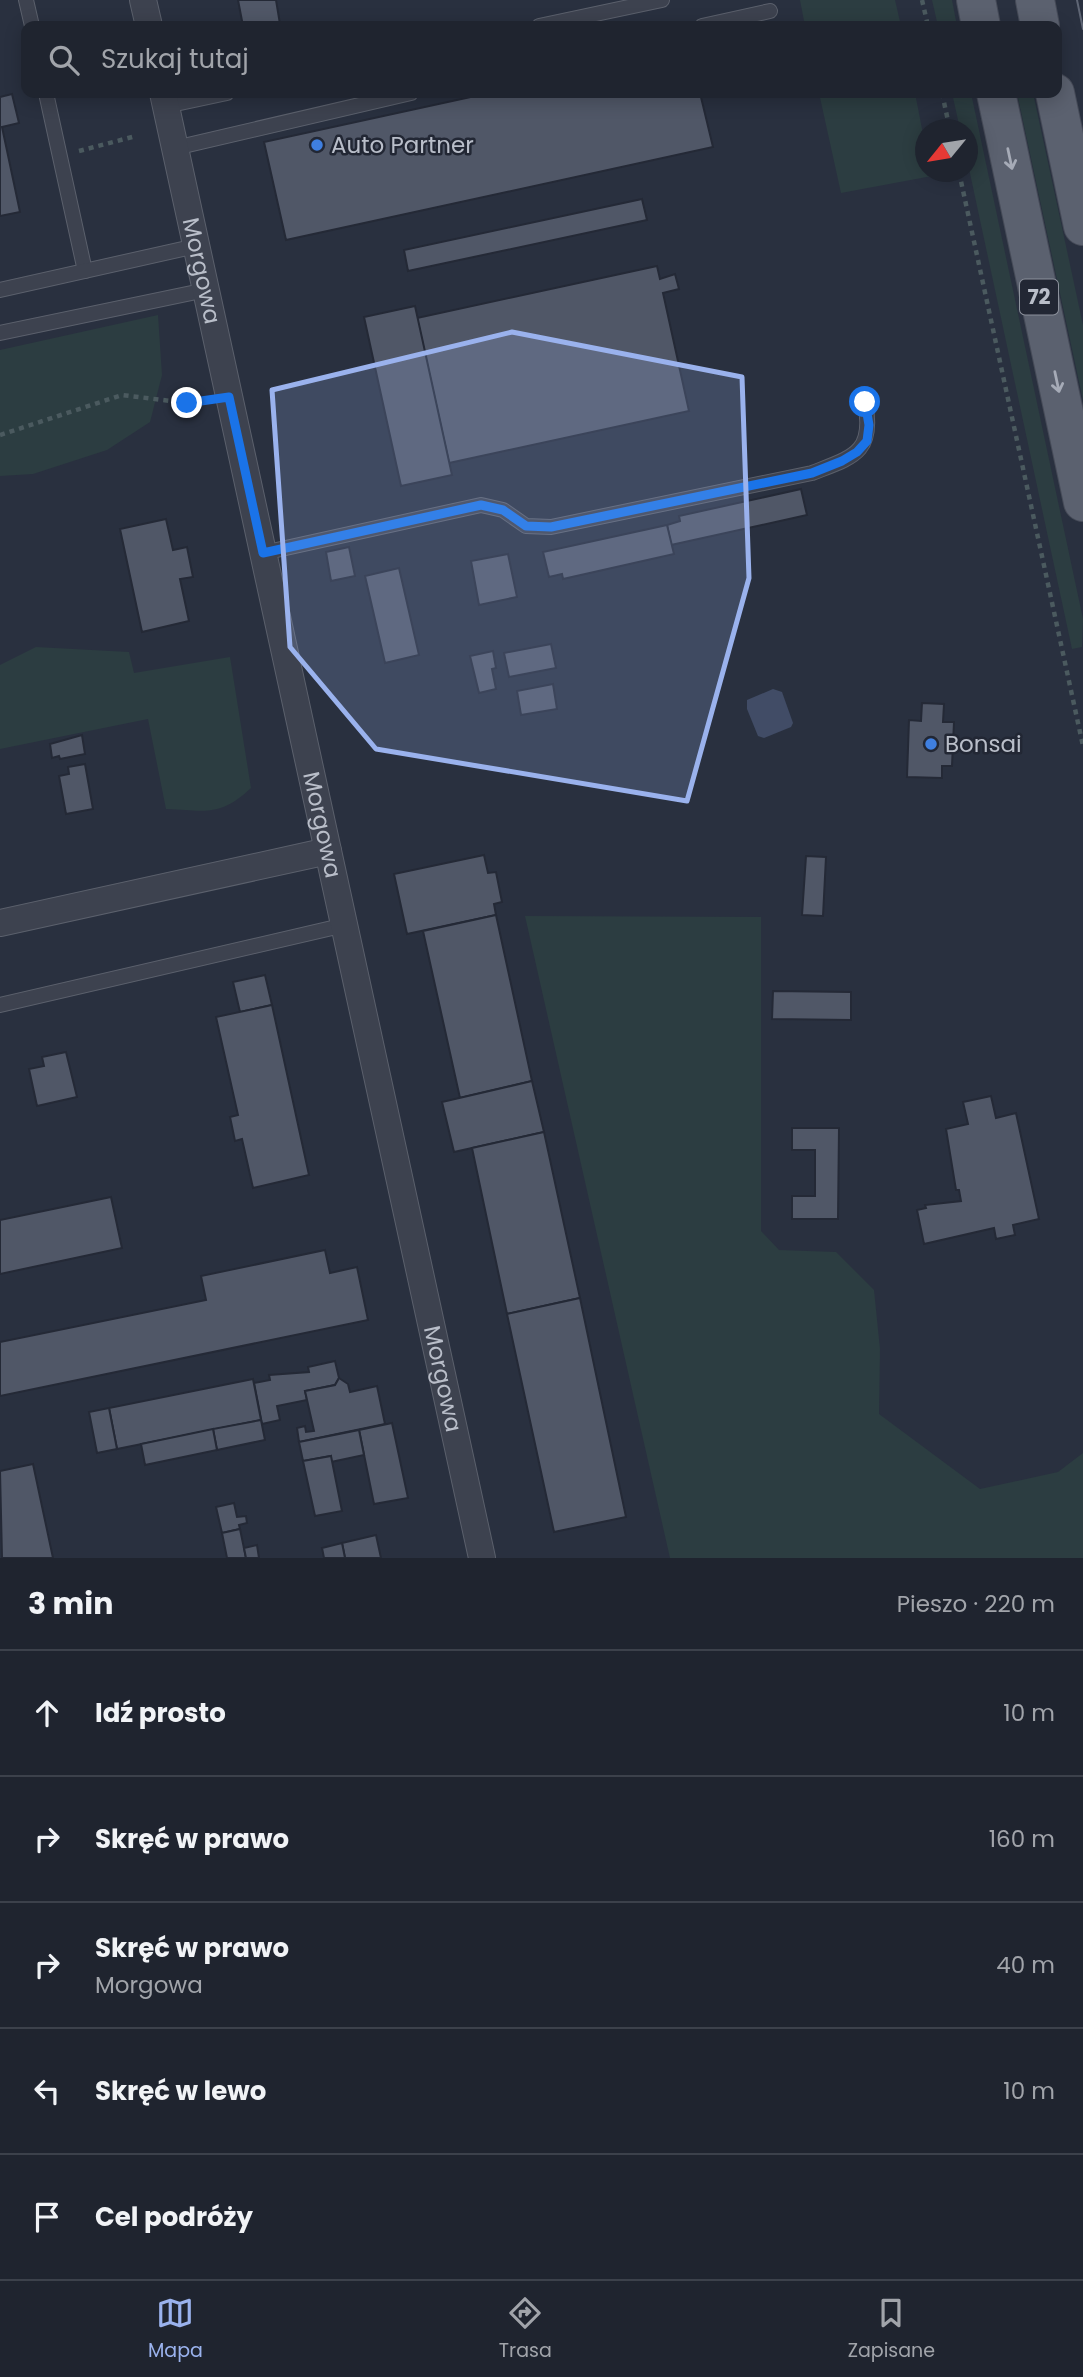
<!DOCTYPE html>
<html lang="pl">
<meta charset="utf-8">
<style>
:root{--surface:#1f242f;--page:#2c303b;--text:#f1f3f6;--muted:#a1a4aa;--line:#3c414b;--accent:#9ab2ed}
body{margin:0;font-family:Poppins,sans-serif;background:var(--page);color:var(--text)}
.compass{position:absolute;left:915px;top:119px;width:63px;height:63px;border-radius:50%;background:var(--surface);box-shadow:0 4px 18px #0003;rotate:240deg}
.stop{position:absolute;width:21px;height:21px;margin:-16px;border:5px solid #1a73e8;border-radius:50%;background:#fff}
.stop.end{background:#1a73e8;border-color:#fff;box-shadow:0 2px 7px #0008}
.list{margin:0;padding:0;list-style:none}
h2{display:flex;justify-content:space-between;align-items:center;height:91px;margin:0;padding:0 28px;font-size:30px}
h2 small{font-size:23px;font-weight:400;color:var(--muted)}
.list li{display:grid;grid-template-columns:46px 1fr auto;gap:21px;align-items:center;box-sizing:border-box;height:126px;padding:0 28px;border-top:2px solid var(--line)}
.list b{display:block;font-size:26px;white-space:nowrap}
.list p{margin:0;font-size:23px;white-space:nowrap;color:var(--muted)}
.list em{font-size:23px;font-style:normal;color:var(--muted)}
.icon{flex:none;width:38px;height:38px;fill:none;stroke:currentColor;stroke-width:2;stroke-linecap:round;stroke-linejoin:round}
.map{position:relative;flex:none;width:1083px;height:1558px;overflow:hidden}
.search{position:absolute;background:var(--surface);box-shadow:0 4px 18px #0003;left:21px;right:21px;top:21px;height:77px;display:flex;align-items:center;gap:18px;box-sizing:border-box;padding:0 24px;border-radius:14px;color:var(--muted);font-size:26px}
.sheet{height:721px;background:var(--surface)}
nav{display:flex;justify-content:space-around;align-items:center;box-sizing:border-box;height:98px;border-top:2px solid var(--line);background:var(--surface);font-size:19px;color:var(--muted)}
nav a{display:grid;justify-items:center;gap:4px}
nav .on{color:var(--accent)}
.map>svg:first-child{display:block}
.green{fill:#2c3d41}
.water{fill:#414c66}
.building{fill:#505767;stroke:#242936;stroke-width:2}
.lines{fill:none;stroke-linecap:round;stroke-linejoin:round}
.service-casing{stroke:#5b606c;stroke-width:16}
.minor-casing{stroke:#5b606c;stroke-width:28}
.primary-casing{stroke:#464b58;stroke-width:40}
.path{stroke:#4b5a5f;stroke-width:4.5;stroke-dasharray:5 5;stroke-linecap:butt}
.service{stroke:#3d424f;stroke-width:14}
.minor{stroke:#3d424f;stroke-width:26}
.primary{stroke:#5b616f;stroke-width:38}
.tram{stroke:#5f6675;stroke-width:2}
.oneway{stroke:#a6abb7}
.route{stroke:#1a73e8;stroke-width:9}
.marked{fill:#9ab2ed;fill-opacity:0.2;stroke:#9ab2ed;stroke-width:5;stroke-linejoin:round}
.shop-dot{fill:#3f7fe0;stroke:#222734;stroke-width:2.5}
.labels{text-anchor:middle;stroke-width:5;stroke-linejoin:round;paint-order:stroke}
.shield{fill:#222734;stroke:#8c919c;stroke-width:2}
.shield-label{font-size:21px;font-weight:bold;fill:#b9bec9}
.poi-label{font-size:23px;fill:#b9bec9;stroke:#222734;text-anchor:start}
.street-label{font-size:23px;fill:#b9bec9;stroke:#222734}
</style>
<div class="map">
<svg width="1083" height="1558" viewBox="0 0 1083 1558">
<rect width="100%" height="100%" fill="#29303f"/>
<g class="green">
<path d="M800,0h95l6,26h-96z"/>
<path d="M932,0h20l5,26h-19z"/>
<path d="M819,93h96l10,51 1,28h5l1,4 -91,17z"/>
<path d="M952,93h19l112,526 -1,28 -10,2 -104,-485v-34l-8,-1z"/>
<path d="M1017,93h16l50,232v75z"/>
<path d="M158,315l4,60 -12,47 -43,28 -74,24 -33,2v-126z"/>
<path d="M36,647l93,5 5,21 96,-16 21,131c-32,30 -46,22 -85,21l-18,-90 -148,30v-84z"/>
<path d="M525,916l236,1v314l18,19 57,2 38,38 6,59 -1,65 101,75 78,-17 25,-19v105h-413z"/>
</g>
<path class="water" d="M773,689l9,3 11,31 -2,4 -27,11 -6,-2 -11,-27v-9z"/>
<g class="building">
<path d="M238,0h38l4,24 -37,2z"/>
<path d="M489,93h211l13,54 -427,93 -22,-98z"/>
<path d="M12,94l7,29 -17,4 18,85 -20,4v-119z"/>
<path d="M642,199l5,21 -239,51 -4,-21z"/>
<path d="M657,266l3,13 15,-5 4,15 -16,4 26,118 -240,52 -32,-145z"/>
<path d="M415,306l37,169 -51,11 -37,-169z"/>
<path d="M801,489l6,26 -136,30 -4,-20 13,-4 -1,-5z"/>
<path d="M166,519l7,31 14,-3 6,30 -13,2 9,42 -47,11 -22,-103z"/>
<path d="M667,525l7,29 -111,25 -1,-5 -13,3 -6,-25z"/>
<path d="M349,547l6,29 -24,5 -5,-29z"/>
<path d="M508,554l9,43 -38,8 -8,-44z"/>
<path d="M399,568l20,87 -34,8 -20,-87z"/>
<path d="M551,644l5,24 -47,9 -5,-24z"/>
<path d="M493,651l3,17 -4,1 4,20 -17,4 -9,-37z"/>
<path d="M553,684l4,25 -36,6 -4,-24z"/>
<path d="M922,703l22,1 -1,18h11l-2,44h-10v12l-35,-1 2,-57 12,1z"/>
<path d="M82,735l3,19 -25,5 -1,-3 -7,2 -2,-14z"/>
<path d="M85,764l8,45 -27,5 -7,-38 10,-2 -1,-7z"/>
<path d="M484,855l4,18 8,-1 6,30 -8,2 2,11 -89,19 -13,-60z"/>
<path d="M806,856l20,1 -3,59 -21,-1z"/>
<path d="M496,915l36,166 -72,17 -37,-167z"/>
<path d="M265,975l7,30 -32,7 -7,-30z"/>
<path d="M773,991l78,1v28l-79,-1z"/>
<path d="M272,1005l37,170 -56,13 -11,-49 -7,2 -5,-24 8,-2 -22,-98z"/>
<path d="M66,1052l11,45 -40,9 -8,-37 15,-3 -2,-9z"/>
<path d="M532,1081l12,51 -90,20 -12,-50z"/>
<path d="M991,1096l5,22 20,-5 23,106 -26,6 2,10 -19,4 -2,-11 -70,16 -7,-34 9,-2 -1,-3 36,-4 -2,-11h-3l-10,-61 22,-5 -5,-22z"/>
<path d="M792,1128h47l-1,91h-46v-23h23v-46h-23z"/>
<path d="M544,1132l36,166 -73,16 -35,-166z"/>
<path d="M111,1197l11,51 -122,26v-54z"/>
<path d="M325,1250l5,23 27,-6 11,53 -368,76v-54l206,-42 -5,-24z"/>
<path d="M580,1298l46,219 -72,15 -47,-218z"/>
<path d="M335,1361l4,17 -4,7 -30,6 2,9 -30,6 3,14 -18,4 -8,-41 16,-3 -1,-5 40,-3 -1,-5z"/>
<path d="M339,1378l9,6 2,8 27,-6 8,38 -86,18 -2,-14 8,-2 1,6 8,-1 -9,-40 30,-6z"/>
<path d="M253,1379l8,41 -144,29 -8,-41z"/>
<path d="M109,1408l8,41 -20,4 -8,-41z"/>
<path d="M261,1420l4,20 -48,10 -4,-21z"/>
<path d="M392,1423l16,75 -34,6 -15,-74z"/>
<path d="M213,1429l4,21 -72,15 -4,-21z"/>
<path d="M359,1430l5,25 -33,7v-6l-28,5 -4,-19z"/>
<path d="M331,1456l11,55 -27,5 -12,-55z"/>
<path d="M33,1464l20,94h-51l-2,-87z"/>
<path d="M234,1503l3,14 9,-1 1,7 -8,2 1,4 -18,4 -6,-26z"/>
<path d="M240,1529l6,29h-19l-5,-25z"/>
<path d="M376,1535l5,23h-36l-3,-15z"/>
<path d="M342,1543l3,15h-21l-2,-10z"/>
<path d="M257,1545l2,13h-13l-2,-10z"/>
</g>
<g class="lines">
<defs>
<g id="service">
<path d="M26,0l6,26"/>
<path d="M539,26l123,-26"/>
<path d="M702,26l68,-15"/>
<path d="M46,93l39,178"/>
<path d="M166,106l61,-13"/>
<path d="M175,148l236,-55"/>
<path d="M0,290l196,-44"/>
<path d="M0,333l206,-43"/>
<path d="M263,553l218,-48 22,5 23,16 25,1 261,-54c41,-16 63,-20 53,-71"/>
<path d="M0,1005l345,-80"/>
</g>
<g id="minor">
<path d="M143,0l6,26"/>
<path id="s1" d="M163,93l319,1465"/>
<path d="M0,923l328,-72"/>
</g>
<g id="primary">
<path d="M976,0l5,26"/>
<path d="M1035,0l5,26"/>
<path d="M996,93l87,409"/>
<path d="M1055,93l28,133"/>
</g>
</defs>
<use href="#service" class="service-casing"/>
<use href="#minor" class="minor-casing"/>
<use href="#primary" class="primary-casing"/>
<g class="path">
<path d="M922,0l6,26"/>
<path d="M942,93l8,37"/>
<path d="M79,151l57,-15"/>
<path d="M959,172l124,574"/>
<path d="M0,435l122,-40 65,8 17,-2"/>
</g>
<use href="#service" class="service"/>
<use href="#minor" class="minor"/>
<use href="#primary" class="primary"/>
<path class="tram" d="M1077,0l6,29"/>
</g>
<defs><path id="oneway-shaft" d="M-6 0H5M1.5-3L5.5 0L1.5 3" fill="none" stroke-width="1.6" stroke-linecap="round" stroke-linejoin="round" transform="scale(1.75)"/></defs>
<g class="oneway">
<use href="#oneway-shaft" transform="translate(1010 159) rotate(78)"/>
<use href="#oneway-shaft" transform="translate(1057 382) rotate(78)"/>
</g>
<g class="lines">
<path class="route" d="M187,403l42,-6 34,156 218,-48 22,5 23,16 25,1 261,-54 30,-12 15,-9 10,-11 2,-16 -4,-23"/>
</g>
<path class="marked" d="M512,332l230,45 7,201 -62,223 -311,-52 -86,-102 -18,-257z"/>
<g class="shop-dot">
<circle cx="317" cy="145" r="7"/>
<circle cx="931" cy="744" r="7"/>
</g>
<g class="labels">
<rect class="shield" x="1020" y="279.5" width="38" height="35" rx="5"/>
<g class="shield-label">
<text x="1039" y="304">72</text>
</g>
<g class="poi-label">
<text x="331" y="153">Auto Partner</text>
<text x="945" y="752">Bonsai</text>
</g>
<g class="street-label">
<text dy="8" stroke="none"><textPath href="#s1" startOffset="182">Morgowa</textPath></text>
<text dy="8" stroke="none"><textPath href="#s1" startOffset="749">Morgowa</textPath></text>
<text dy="8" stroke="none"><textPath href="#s1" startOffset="1316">Morgowa</textPath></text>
</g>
</g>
</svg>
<svg class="compass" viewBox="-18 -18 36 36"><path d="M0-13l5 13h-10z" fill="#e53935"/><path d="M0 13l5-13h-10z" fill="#a1a4aa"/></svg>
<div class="stop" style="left:865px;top:402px"></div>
<div class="stop end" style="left:187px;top:403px"></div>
<div class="search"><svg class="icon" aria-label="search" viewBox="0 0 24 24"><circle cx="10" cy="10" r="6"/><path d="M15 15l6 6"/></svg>Szukaj tutaj</div>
</div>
<section class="sheet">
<h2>3 min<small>Pieszo · 220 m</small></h2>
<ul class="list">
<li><svg class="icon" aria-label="ahead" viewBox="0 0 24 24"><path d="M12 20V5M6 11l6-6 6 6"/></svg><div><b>Idź prosto</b></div><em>10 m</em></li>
<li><svg class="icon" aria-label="right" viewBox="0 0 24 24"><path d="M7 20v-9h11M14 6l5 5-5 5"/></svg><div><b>Skręć w prawo</b></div><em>160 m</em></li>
<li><svg class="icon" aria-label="right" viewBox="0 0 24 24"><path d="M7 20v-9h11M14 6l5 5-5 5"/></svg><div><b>Skręć w prawo</b><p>Morgowa</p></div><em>40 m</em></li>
<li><svg class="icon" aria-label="left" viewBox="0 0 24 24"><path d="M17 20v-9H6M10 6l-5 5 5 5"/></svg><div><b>Skręć w lewo</b></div><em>10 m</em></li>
<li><svg class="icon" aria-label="arrive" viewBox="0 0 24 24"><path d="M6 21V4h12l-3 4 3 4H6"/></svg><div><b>Cel podróży</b></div></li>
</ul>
</section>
<nav>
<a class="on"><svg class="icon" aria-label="map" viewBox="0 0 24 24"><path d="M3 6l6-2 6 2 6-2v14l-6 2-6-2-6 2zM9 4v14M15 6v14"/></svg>Mapa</a>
<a><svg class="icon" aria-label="directions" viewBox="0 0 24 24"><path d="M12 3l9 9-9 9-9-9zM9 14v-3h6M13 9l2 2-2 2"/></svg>Trasa</a>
<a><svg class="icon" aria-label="saved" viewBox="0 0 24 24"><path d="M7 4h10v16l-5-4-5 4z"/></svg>Zapisane</a>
</nav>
